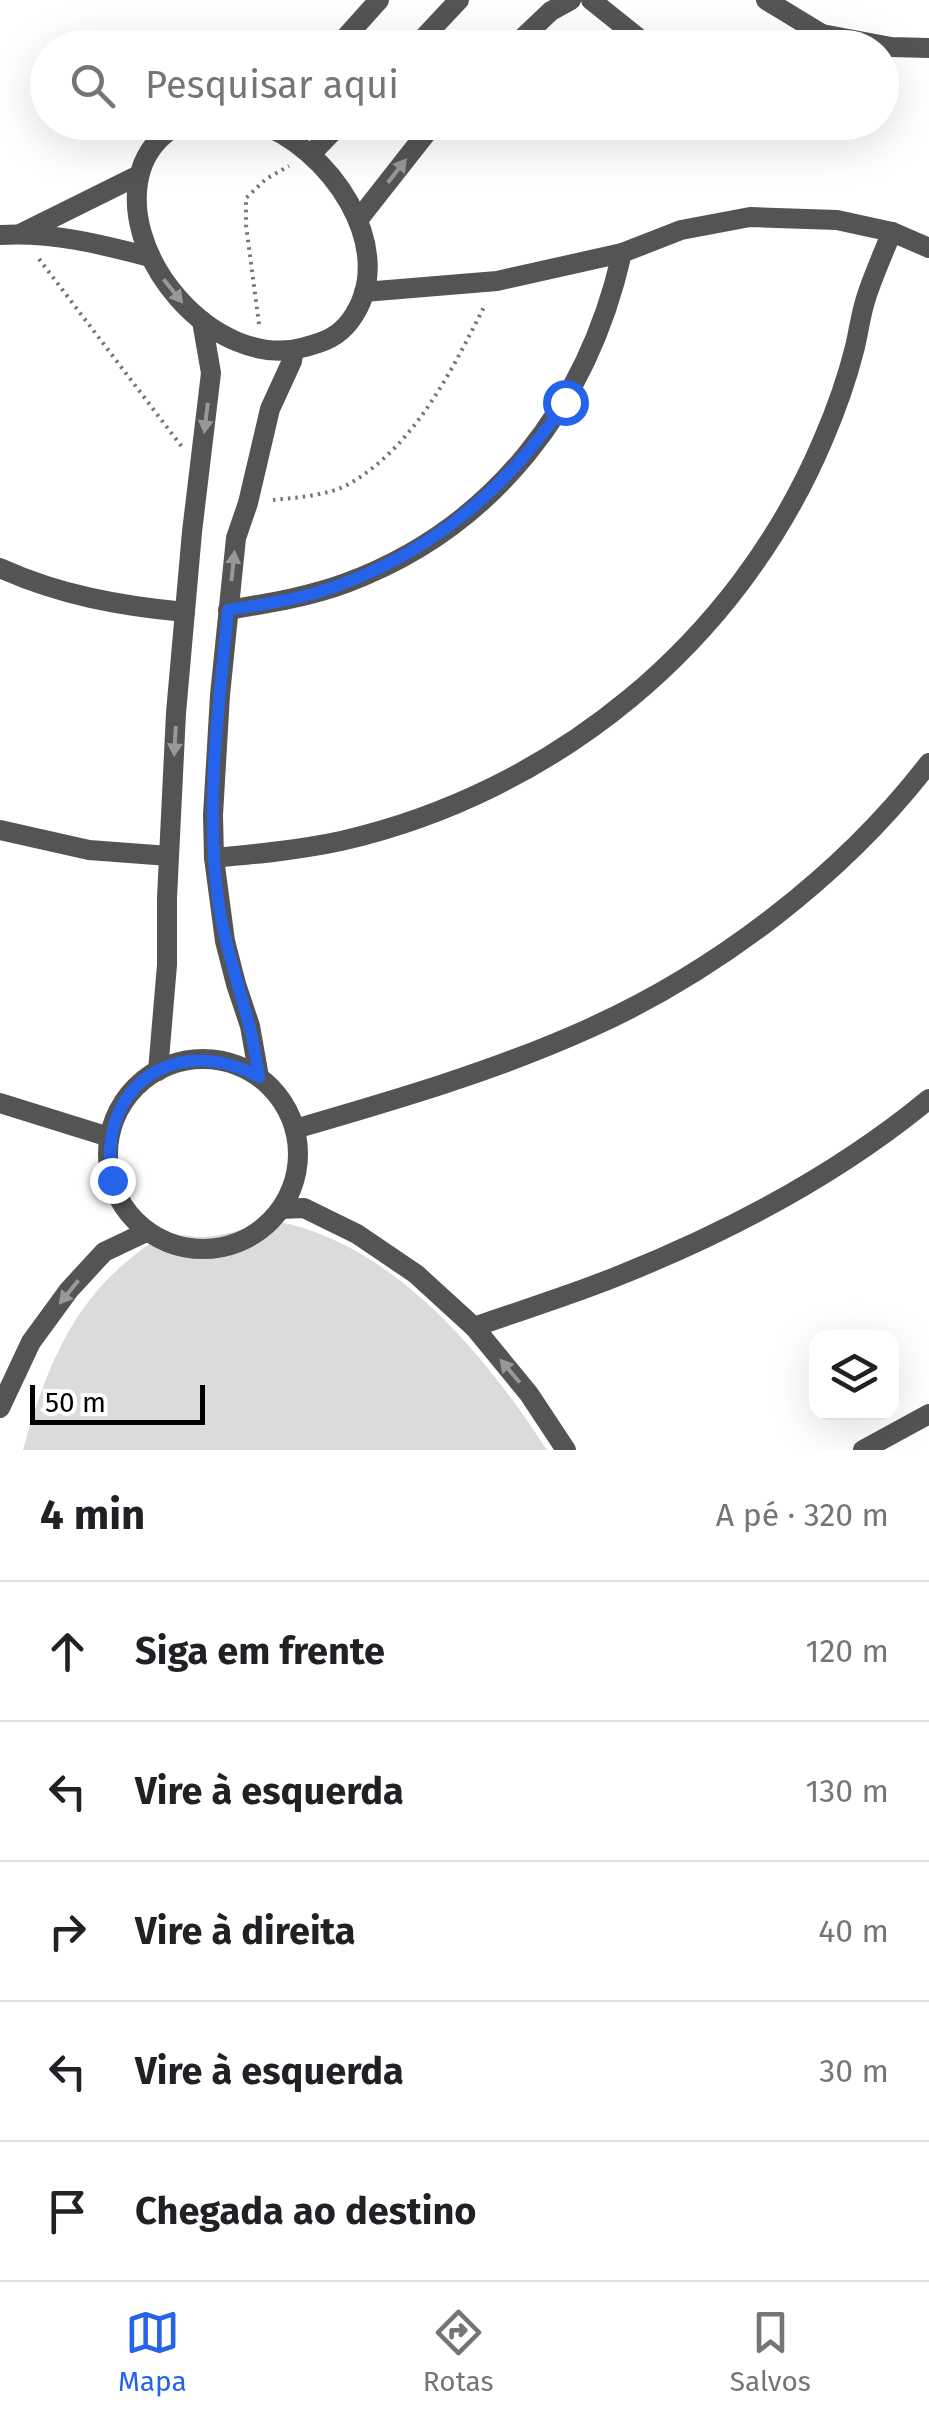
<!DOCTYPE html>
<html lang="pt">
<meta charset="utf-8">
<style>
:root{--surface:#fff;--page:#f2f2f2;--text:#202124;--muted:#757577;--line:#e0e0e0;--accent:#2563eb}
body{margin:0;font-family:"Fira Sans",sans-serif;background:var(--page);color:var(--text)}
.controls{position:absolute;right:30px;bottom:30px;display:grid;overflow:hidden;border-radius:20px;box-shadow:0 10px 40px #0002}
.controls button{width:90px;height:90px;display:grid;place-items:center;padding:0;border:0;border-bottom:2px solid var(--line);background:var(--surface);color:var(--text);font:50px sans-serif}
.scale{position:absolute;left:30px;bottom:25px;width:175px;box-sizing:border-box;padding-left:10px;border:5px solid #000;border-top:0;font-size:28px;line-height:35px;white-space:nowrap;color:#000;-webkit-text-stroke:8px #fff;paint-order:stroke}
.stop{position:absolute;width:30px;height:30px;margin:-22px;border:8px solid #2563eb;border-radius:50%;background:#fff}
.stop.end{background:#2563eb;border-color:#fff;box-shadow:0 2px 10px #0008}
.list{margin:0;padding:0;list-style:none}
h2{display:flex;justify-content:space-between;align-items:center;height:130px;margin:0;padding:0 40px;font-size:42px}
h2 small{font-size:32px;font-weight:400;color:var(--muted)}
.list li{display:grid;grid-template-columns:65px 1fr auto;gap:30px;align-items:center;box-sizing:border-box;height:140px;padding:0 40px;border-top:2px solid var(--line)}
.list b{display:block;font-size:38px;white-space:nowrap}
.list em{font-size:32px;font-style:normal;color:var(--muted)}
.icon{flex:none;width:55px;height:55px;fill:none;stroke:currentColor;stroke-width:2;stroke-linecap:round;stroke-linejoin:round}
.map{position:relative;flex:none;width:929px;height:1450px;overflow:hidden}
.search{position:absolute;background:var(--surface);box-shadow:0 10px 40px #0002;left:30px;right:30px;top:30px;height:110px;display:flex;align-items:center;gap:25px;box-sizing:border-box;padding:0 35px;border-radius:55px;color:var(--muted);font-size:38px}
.sheet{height:830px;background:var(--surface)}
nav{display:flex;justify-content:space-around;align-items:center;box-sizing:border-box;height:140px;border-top:2px solid var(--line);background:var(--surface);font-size:28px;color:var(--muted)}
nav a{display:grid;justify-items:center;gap:5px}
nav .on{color:var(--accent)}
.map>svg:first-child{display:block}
.green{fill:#dbdbdb}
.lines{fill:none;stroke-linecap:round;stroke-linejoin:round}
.path{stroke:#767676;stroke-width:4;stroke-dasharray:2.5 5;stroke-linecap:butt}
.street{stroke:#545454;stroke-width:20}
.oneway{fill:#989898}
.route{stroke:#2563eb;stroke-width:12}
</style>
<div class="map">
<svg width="929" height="1450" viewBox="0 0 929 1450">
<rect width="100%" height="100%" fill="#fff"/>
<path class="green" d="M269,1220c121,19 215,133 278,230h-524c20,-71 44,-138 102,-187 12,-10 24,-20 38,-26 12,-5 26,0 38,0 24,-1 46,-9 68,-17z"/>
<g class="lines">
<g class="path">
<path d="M39,259l143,188"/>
<path d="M259,324l-13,-99v-27l20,-19 23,-13"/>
<path d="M273,500c22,-2 57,-5 76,-16 66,-38 103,-114 136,-179"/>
</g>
<g class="street">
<path d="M591,0l60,48"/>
<path d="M766,0l56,34 69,13 38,1"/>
<path d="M336,48l43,-48"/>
<path d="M414,48l45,-48"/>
<path d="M512,48l39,-37 20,-11"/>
<path d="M794,48l28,-14"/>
<path d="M185,122c-19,8 -34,23 -42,42 -33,87 72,209 162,183 19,-5 33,-10 45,-26 53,-71 -23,-177 -95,-199"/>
<path d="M311,154l31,-32"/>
<path d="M358,220l77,-98"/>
<path d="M22,233l117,-58"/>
<path d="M0,235c53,-3 100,9 150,22"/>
<path d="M364,292l133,-11 125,-28 59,-23 69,-13 87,3 55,12 37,16"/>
<path d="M0,568c60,27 120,38 185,44"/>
<path d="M228,610c41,-7 80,-13 118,-27 148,-55 242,-179 276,-330"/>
<path d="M0,830l89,20 80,6"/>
<path d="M214,858c42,-4 85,-8 127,-17 214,-49 396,-198 482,-401 13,-30 24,-61 32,-93 4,-17 6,-35 12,-52 7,-21 16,-42 25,-63"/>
<circle cx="203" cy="1154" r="95"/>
<path d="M158,1071l9,-106v-67l9,-185 16,-181 19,-159 -9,-52"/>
<path d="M259,1077l-9,-51 -14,-42 -11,-43 -11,-83 -1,-43 7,-120 16,-157 12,-35 22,-94 22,-48 2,-11"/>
<path d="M0,1103l109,34"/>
<path d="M295,1129c100,-29 200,-58 295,-101 127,-57 254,-154 339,-265"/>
<path d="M281,1209l23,-1 53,26 59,40 58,53 55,67 37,56"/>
<path d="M474,1327c48,-17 97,-32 144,-51 110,-44 219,-101 311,-177"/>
<path d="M0,1408l31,-66 38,-52 35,-38 40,-19"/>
<path d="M863,1450l66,-36"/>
</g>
</g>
<defs><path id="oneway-solid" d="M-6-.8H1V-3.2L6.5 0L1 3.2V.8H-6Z" transform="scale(2.5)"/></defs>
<g class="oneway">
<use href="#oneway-solid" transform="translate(397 171) rotate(-52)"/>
<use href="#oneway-solid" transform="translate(173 291) rotate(51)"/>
<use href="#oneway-solid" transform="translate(206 418) rotate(97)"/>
<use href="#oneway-solid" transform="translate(233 566) rotate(-84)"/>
<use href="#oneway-solid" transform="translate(175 741) rotate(93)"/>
<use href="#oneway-solid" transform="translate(69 1292) rotate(129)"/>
<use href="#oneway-solid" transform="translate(510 1371) rotate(-130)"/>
</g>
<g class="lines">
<path class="route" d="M112,1180c-16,-94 65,-149 147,-103 -3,-17 -5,-35 -10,-52 -11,-43 -25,-82 -31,-126 -13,-95 1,-194 10,-289 31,-5 62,-9 91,-18 104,-33 187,-100 246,-190"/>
</g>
</svg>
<div class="controls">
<button><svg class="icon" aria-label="layers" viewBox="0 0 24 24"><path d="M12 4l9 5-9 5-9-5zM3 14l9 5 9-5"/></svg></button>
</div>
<div class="scale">50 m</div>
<div class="stop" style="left:565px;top:402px"></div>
<div class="stop end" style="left:112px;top:1180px"></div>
<div class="search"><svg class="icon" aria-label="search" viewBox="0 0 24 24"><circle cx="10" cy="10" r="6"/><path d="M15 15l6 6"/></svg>Pesquisar aqui</div>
</div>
<section class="sheet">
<h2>4 min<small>A pé · 320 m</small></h2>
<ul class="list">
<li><svg class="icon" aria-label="ahead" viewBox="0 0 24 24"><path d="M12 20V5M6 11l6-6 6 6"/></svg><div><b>Siga em frente</b></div><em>120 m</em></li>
<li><svg class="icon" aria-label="left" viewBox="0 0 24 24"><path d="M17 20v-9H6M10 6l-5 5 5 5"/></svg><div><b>Vire à esquerda</b></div><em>130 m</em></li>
<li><svg class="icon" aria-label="right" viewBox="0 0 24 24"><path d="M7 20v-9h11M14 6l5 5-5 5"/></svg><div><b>Vire à direita</b></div><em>40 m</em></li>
<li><svg class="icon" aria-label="left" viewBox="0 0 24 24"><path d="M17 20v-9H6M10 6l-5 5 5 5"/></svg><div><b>Vire à esquerda</b></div><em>30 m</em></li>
<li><svg class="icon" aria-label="arrive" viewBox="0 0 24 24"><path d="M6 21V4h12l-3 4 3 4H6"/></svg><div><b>Chegada ao destino</b></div></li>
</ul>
</section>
<nav>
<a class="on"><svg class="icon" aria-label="map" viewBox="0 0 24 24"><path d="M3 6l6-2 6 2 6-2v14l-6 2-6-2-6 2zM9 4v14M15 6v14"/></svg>Mapa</a>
<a><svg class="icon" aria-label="directions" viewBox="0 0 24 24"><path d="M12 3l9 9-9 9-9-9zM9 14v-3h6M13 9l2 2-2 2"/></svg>Rotas</a>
<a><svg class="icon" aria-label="saved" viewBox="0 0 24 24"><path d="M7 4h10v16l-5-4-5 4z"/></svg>Salvos</a>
</nav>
